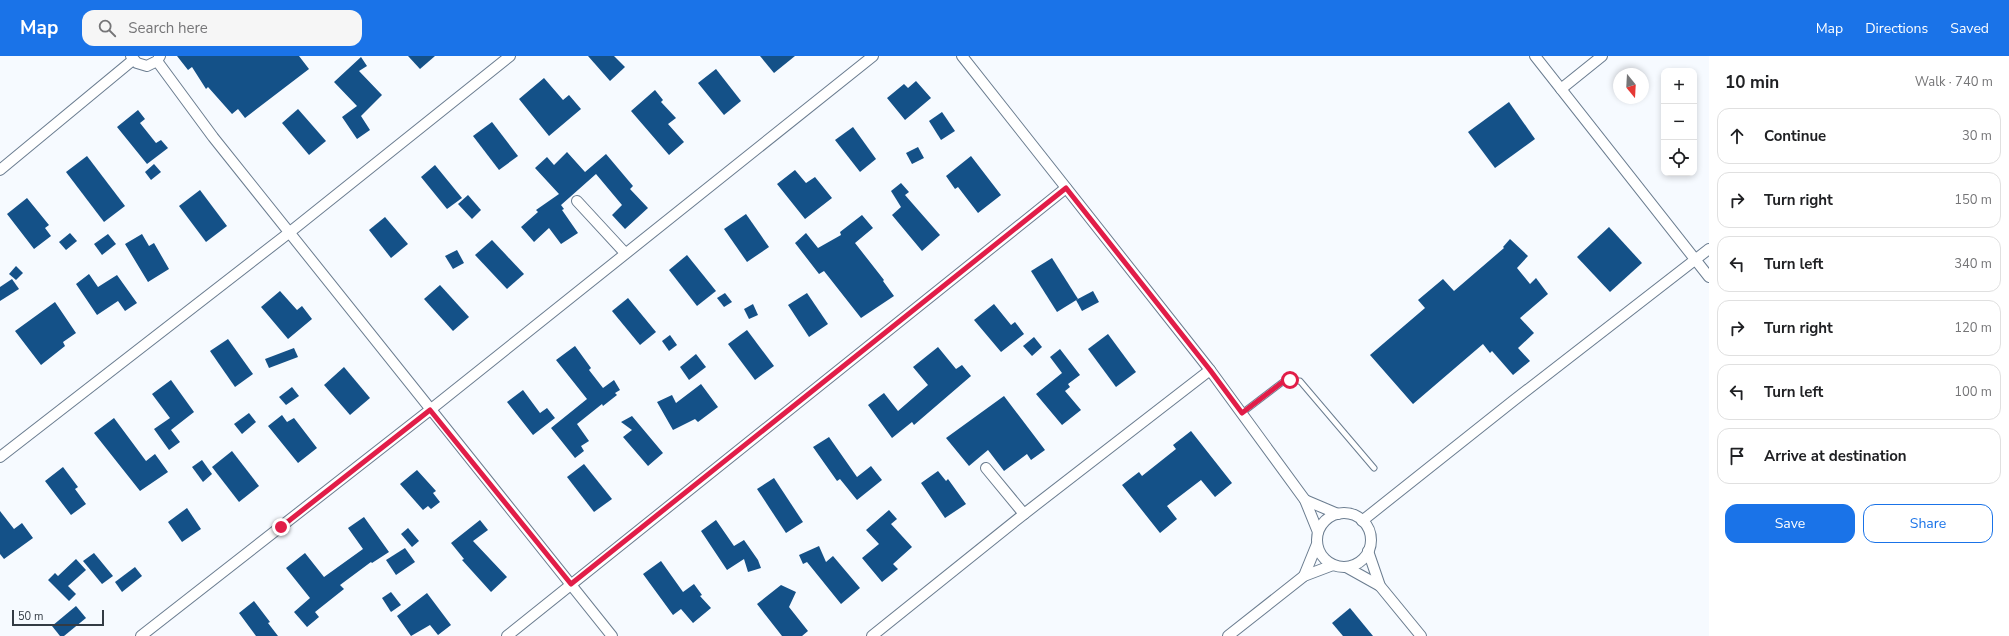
<!DOCTYPE html>
<meta charset="utf-8">
<style>
:root{--surface:#fff;--page:#f6f6f6;--text:#202124;--muted:#757577;--line:#e0e0e0;--accent:#1a73e8}
body{margin:0;font-family:"Nunito Sans",sans-serif;background:var(--page);color:var(--text)}
.controls{position:absolute;right:12px;top:12px;display:grid;overflow:hidden;border-radius:8px;box-shadow:0 2px 6px #0003}
.controls button{width:36px;height:36px;display:grid;place-items:center;padding:0;border:0;border-bottom:1px solid var(--line);background:var(--surface);color:var(--text);font:20px sans-serif}
.compass{position:absolute;left:1613px;top:12px;width:36px;height:36px;border-radius:50%;background:var(--surface);box-shadow:0 2px 6px #0003;rotate:162deg}
.scale{position:absolute;left:12px;bottom:10px;width:92px;box-sizing:border-box;padding-left:4px;border:2px solid #333b44;border-top:0;font-size:11px;line-height:14px;white-space:nowrap;color:#333b44;-webkit-text-stroke:3px #f6faff;paint-order:stroke}
.stop{position:absolute;width:12px;height:12px;margin:-9px;border:3px solid #e11d48;border-radius:50%;background:#fff}
.stop.end{background:#e11d48;border-color:#fff;box-shadow:0 1px 4px #0008}
.list{margin:0;padding:0;list-style:none}
h2{display:flex;justify-content:space-between;align-items:center;height:52px;margin:0;padding:0 16px;font-size:17px}
h2 small{font-size:13px;font-weight:400;color:var(--muted)}
.list li{display:grid;grid-template-columns:26px 1fr auto;gap:12px;align-items:center;box-sizing:border-box;height:56px;margin:0 8px 8px;padding:0 8px;border:1px solid var(--line);border-radius:12px}
.list b{display:block;font-size:15px;white-space:nowrap}
.list em{font-size:13px;font-style:normal;color:var(--muted)}
.actions{display:flex;gap:8px;padding:12px 16px}
.actions a{flex:1;padding:9px 0;border:1px solid var(--accent);border-radius:12px;text-align:center;font-size:14px;color:var(--accent)}
.actions .main{background:var(--accent);color:#fff}
.icon{flex:none;width:22px;height:22px;fill:none;stroke:currentColor;stroke-width:2;stroke-linecap:round;stroke-linejoin:round}
.map{position:relative;flex:none;width:1709px;height:580px;overflow:hidden}
header{display:flex;align-items:center;gap:24px;box-sizing:border-box;height:56px;padding:0 20px;background:var(--accent);color:#fff}
header strong{font-size:19px}
nav{display:flex;gap:22px;margin-inline-start:auto;font-size:14px}
.search{width:280px;height:36px;background:var(--page);display:flex;align-items:center;gap:10px;box-sizing:border-box;padding:0 14px;border-radius:12px;color:var(--muted);font-size:15px}
main{display:flex}
aside{flex:1;background:var(--surface)}
.map>svg:first-child{display:block}
.building{fill:#145188}
.lines{fill:none;stroke-linecap:round;stroke-linejoin:round}
.service-casing{stroke:#6b7d90;stroke-width:7}
.minor-casing{stroke:#6b7d90;stroke-width:12}
.service{stroke:#fff;stroke-width:5}
.minor{stroke:#fff;stroke-width:10}
.route{stroke:#e11d48;stroke-width:5}
</style>
<header>
<strong>Map</strong>
<div class="search"><svg class="icon" aria-label="search" viewBox="0 0 24 24"><circle cx="10" cy="10" r="6"/><path d="M15 15l6 6"/></svg>Search here</div>
<nav><a>Map</a><a>Directions</a><a>Saved</a></nav>
</header>
<main>
<div class="map">
<svg width="1709" height="580" viewBox="0 0 1709 580">
<rect width="100%" height="100%" fill="#f6faff"/>
<g class="building">
<path d="M177,0h122l10,13 -64,49 -7,-9 -6,5 -24,-27 -2,2 -14,-22 -4,3z"/>
<path d="M408,0h27l-15,13z"/>
<path d="M588,0h26l11,11 -15,14z"/>
<path d="M760,0h35l-21,17z"/>
<path d="M361,1l6,9 -8,5 23,24 -21,21 9,14 -13,9 -15,-22 15,-11 -23,-24z"/>
<path d="M716,13l25,32 -17,14 -26,-32z"/>
<path d="M544,22l19,22 6,-5 12,14 -32,27 -30,-37z"/>
<path d="M916,25l15,17 -26,22 -18,-22 17,-14 4,4z"/>
<path d="M655,34l8,10 -2,2 15,16 -8,6 16,18 -15,13 -38,-44z"/>
<path d="M1509,46l26,37 -40,29 -27,-36z"/>
<path d="M298,53l28,32 -17,14 -27,-32z"/>
<path d="M138,54l7,9 -5,4 16,20 5,-3 7,8 -21,16 -30,-37z"/>
<path d="M942,56l13,19 -14,9 -12,-19z"/>
<path d="M492,66l26,34 -19,14 -26,-34z"/>
<path d="M853,71l23,32 -16,13 -25,-32z"/>
<path d="M918,91l6,11 -12,6 -6,-11z"/>
<path d="M567,96l18,20 21,-18 27,32 -3,3 18,19 -23,21 -13,-14 10,-10 -26,-31 -35,31 3,4 -2,1 16,23 -17,11 -12,-16 -15,14 -13,-15 17,-15 -2,-2 23,-16 -24,-26 12,-11 7,8z"/>
<path d="M87,100l38,50 -21,16 -38,-50z"/>
<path d="M971,100l30,39 -23,18 -20,-26 -3,2 -9,-13z"/>
<path d="M154,108l7,8 -10,8 -6,-8z"/>
<path d="M435,109l27,33 -15,11 -26,-32z"/>
<path d="M795,114l11,13 9,-6 17,21 -27,21 -28,-35z"/>
<path d="M901,127l8,9 -4,3 35,40 -18,16 -30,-36 9,-8 -10,-16z"/>
<path d="M200,134l27,36 -21,16 -27,-36z"/>
<path d="M468,139l13,15 -9,9 -14,-15z"/>
<path d="M27,142l22,27 -4,3 6,8 -17,13 -27,-35z"/>
<path d="M746,158l23,33 -22,15 -23,-33z"/>
<path d="M862,159l11,13 -18,15 29,37 -1,1 11,15 -33,22 -37,-47 -5,3 -24,-31 11,-10 12,15 23,-13 -1,-3z"/>
<path d="M385,161l23,27 -17,14 -22,-28z"/>
<path d="M1609,171l33,36 -32,29 -33,-35z"/>
<path d="M70,177l7,8 -11,9 -7,-8z"/>
<path d="M108,178l8,10 -14,11 -8,-11z"/>
<path d="M142,178l7,12 5,-3 15,26 -21,13 -23,-38z"/>
<path d="M1510,183l18,17 -11,12 13,16 6,-6 12,16 -28,24 14,15 -16,15 12,13 -17,14 -21,-24 -2,2 -7,-9 -70,60 -43,-49 55,-47 -7,-8 25,-21 11,12 50,-43 -1,-1z"/>
<path d="M492,184l32,34 -17,15 -32,-34z"/>
<path d="M457,194l7,13 -11,6 -8,-13z"/>
<path d="M687,199l29,36 -19,15 -28,-36z"/>
<path d="M1052,202l26,41 -21,13 -26,-41z"/>
<path d="M16,210l7,7 -7,7 -7,-6z"/>
<path d="M89,218l9,13 19,-12 20,28 -12,8 -7,-10 -21,14 -21,-31z"/>
<path d="M12,223l7,10 -19,12v-14z"/>
<path d="M440,229l29,32 -16,14 -29,-32z"/>
<path d="M280,235l17,19 5,-4 10,13 -24,20 -27,-32z"/>
<path d="M1093,235l6,11 -17,9 -6,-11z"/>
<path d="M725,237l7,9 -8,5 -7,-9z"/>
<path d="M807,237l21,31 -19,13 -21,-32z"/>
<path d="M628,242l28,34 -16,13 -28,-34z"/>
<path d="M55,246l21,31 -13,9 2,4 -24,19 -26,-34z"/>
<path d="M753,248l5,11 -9,4 -5,-10z"/>
<path d="M994,248l17,21 4,-3 9,12 -23,18 -27,-32z"/>
<path d="M747,274l27,36 -19,14 -27,-36z"/>
<path d="M1108,278l28,38 -20,15 -28,-38z"/>
<path d="M670,279l7,10 -8,6 -7,-10z"/>
<path d="M1034,281l8,10 -10,9 -9,-10z"/>
<path d="M228,283l25,35 -18,13 -25,-36z"/>
<path d="M575,290l16,22 -2,2 14,18 11,-8 6,10 -5,3 2,2 -14,11 -1,-2 -25,20 12,17 -8,5 3,5 -9,7 -24,-30 36,-29 -31,-39z"/>
<path d="M938,291l18,22 6,-4 9,11 -57,49 -2,-3 -20,16 -24,-33 16,-12 14,18 30,-26 -15,-18z"/>
<path d="M294,292l4,9 -29,11 -4,-9z"/>
<path d="M1060,293l20,26 -12,9 2,3 -5,4 16,19 -19,15 -26,-31 26,-21 -12,-16z"/>
<path d="M696,298l10,13 -17,13 -9,-13z"/>
<path d="M344,311l26,31 -20,17 -26,-30z"/>
<path d="M171,324l23,32 -23,18 9,12 -11,8 -15,-21 16,-11 -18,-24z"/>
<path d="M701,328l17,23 -20,15 -3,-3 -22,11 -16,-28 15,-7 4,8z"/>
<path d="M292,331l7,9 -13,9 -7,-8z"/>
<path d="M523,334l17,23 7,-5 8,10 -22,17 -26,-33z"/>
<path d="M1004,340l41,54 -14,10 -4,-6 -23,17 -16,-21 -19,16 -23,-28z"/>
<path d="M249,357l7,9 -14,12 -8,-10z"/>
<path d="M282,359l5,7 7,-4 23,30 -19,15 -30,-37z"/>
<path d="M632,360l31,37 -15,13 -25,-29 9,-7 -11,-8z"/>
<path d="M114,362l32,43 9,-7 13,18 -28,19 -46,-58z"/>
<path d="M1191,375l41,52 -17,14 -14,-17 -34,26 10,13 -17,14 -38,-48 17,-13 3,4 34,-27 -3,-4z"/>
<path d="M829,381l28,40 14,-11 11,14 -25,20 -17,-21 -3,2 -24,-34z"/>
<path d="M232,395l27,35 -20,16 -27,-35z"/>
<path d="M202,404l10,14 -9,8 -11,-15z"/>
<path d="M584,408l28,35 -18,13 -27,-35z"/>
<path d="M63,411l15,20 -3,2 11,15 -15,11 -26,-34z"/>
<path d="M417,414l19,21 -3,2 7,9 -9,7 -3,-3 -5,4 -23,-26z"/>
<path d="M938,415l8,10 2,-2 18,25 -21,14 -24,-35z"/>
<path d="M774,422l29,44 -17,11 -29,-44z"/>
<path d="M187,452l14,21 -19,13 -14,-20z"/>
<path d="M889,454l8,9 -6,5 21,23 -19,17 5,5 -16,13 -20,-24 17,-14 -13,-14z"/>
<path d="M0,455l14,18 8,-6 11,15 -29,21 -4,-5z"/>
<path d="M364,461l25,35 -17,11 -1,-1 -31,23 4,4 -29,23 4,5 -12,10 -13,-15 16,-14 -24,-30 19,-15 19,24 39,-28 -15,-21z"/>
<path d="M480,464l8,10 -15,11 34,36 -16,15 -29,-32 2,-1 -13,-16z"/>
<path d="M716,464l18,26 10,-6 14,20 3,8 -13,4 -4,-13 -17,11 -26,-39z"/>
<path d="M408,472l11,13 -7,6 -11,-13z"/>
<path d="M819,490l7,16 7,-6 27,32 -19,16 -34,-42 -4,2 -4,-9z"/>
<path d="M405,492l10,14 -19,13 -10,-15z"/>
<path d="M94,497l19,23 -11,8 -19,-23z"/>
<path d="M76,503l10,11 -18,16 8,8 -7,7 -21,-21 7,-7 3,3z"/>
<path d="M661,505l22,31 11,-8 8,11 -2,1 11,12 -18,15 -12,-14 -8,6 -30,-41z"/>
<path d="M135,511l7,9 -20,16 -7,-10z"/>
<path d="M781,529l15,7 -7,15 19,24 -6,5h-20l-25,-32z"/>
<path d="M391,536l10,13 -10,7 -9,-14z"/>
<path d="M427,537l24,32 -13,10 -8,-10 -19,11 -14,-20z"/>
<path d="M254,545l16,21 -2,1 10,13h-22l-17,-23z"/>
<path d="M76,550l10,12 -22,18h-4l-8,-10z"/>
<path d="M1350,552l23,28h-30l-11,-13z"/>
</g>
<g class="lines">
<defs>
<path id="service" d="M1242,357l42,-32h16l74,87"/>
<g id="minor">
<path d="M131,0l6,7 10,3 10,-5 3,-5"/>
<path d="M962,0l248,314 95,130 13,32"/>
<path d="M1535,0l174,221"/>
<path d="M157,5l56,76 399,499"/>
<path d="M1561,33l41,-33"/>
<path d="M0,114l133,-110"/>
<path d="M577,145l48,52"/>
<path d="M0,401l290,-225 220,-176"/>
<path d="M986,412l38,46"/>
<path d="M1305,444l33,14"/>
<circle cx="1344" cy="484" r="27"/>
<path d="M1362,465l151,-120 196,-152"/>
<path d="M1368,495l12,35 41,50"/>
<path d="M1346,511l34,19"/>
<path d="M1304,520l13,-32"/>
<path d="M141,580l289,-226 443,-354"/>
<path d="M507,580l559,-448"/>
<path d="M872,580l152,-122 186,-144"/>
<path d="M1228,580l76,-60 29,-11"/>
</g>
</defs>
<use href="#service" class="service-casing"/>
<use href="#minor" class="minor-casing"/>
<use href="#service" class="service"/>
<use href="#minor" class="minor"/>
</g>
<g class="lines">
<path class="route" d="M281,471l149,-117 141,174 495,-396 144,182 32,43 42,-32 6,-1"/>
</g>
</svg>
<div class="controls">
<button>+</button>
<button>−</button>
<button><svg class="icon" aria-label="locate" viewBox="0 0 24 24"><circle cx="12" cy="12" r="6"/><path d="M12 2v4M12 18v4M2 12h4M18 12h4"/></svg></button>
</div>
<svg class="compass" viewBox="-18 -18 36 36"><path d="M0-13l5 13h-10z" fill="#e53935"/><path d="M0 13l5-13h-10z" fill="#757577"/></svg>
<div class="scale">50 m</div>
<div class="stop" style="left:1290px;top:324px"></div>
<div class="stop end" style="left:281px;top:471px"></div>
</div>
<aside>
<h2>10 min<small>Walk · 740 m</small></h2>
<ul class="list">
<li><svg class="icon" aria-label="ahead" viewBox="0 0 24 24"><path d="M12 20V5M6 11l6-6 6 6"/></svg><div><b>Continue</b></div><em>30 m</em></li>
<li><svg class="icon" aria-label="right" viewBox="0 0 24 24"><path d="M7 20v-9h11M14 6l5 5-5 5"/></svg><div><b>Turn right</b></div><em>150 m</em></li>
<li><svg class="icon" aria-label="left" viewBox="0 0 24 24"><path d="M17 20v-9H6M10 6l-5 5 5 5"/></svg><div><b>Turn left</b></div><em>340 m</em></li>
<li><svg class="icon" aria-label="right" viewBox="0 0 24 24"><path d="M7 20v-9h11M14 6l5 5-5 5"/></svg><div><b>Turn right</b></div><em>120 m</em></li>
<li><svg class="icon" aria-label="left" viewBox="0 0 24 24"><path d="M17 20v-9H6M10 6l-5 5 5 5"/></svg><div><b>Turn left</b></div><em>100 m</em></li>
<li><svg class="icon" aria-label="arrive" viewBox="0 0 24 24"><path d="M6 21V4h12l-3 4 3 4H6"/></svg><div><b>Arrive at destination</b></div></li>
</ul>
<div class="actions"><a class="main">Save</a><a>Share</a></div>
</aside>
</main>
